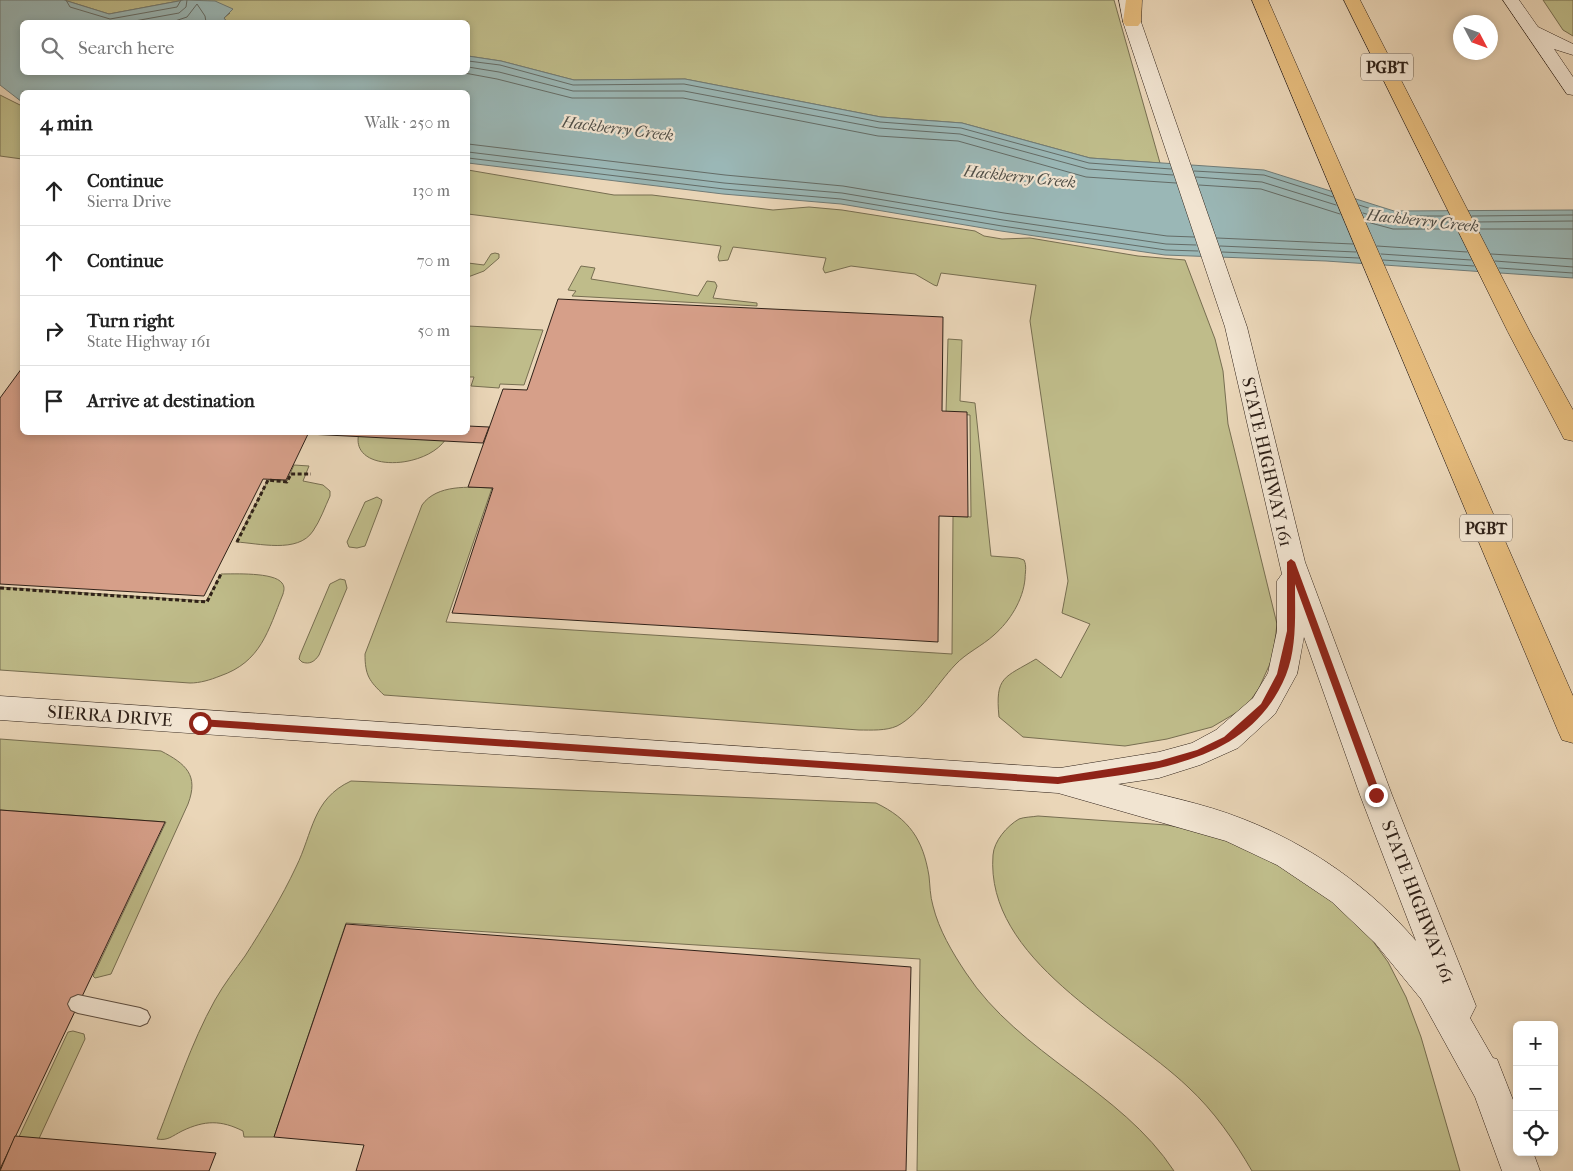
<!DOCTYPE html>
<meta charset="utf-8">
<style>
:root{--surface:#fff;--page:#f2f2f2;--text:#222;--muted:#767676;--line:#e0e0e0}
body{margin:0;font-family:"IM FELL French Canon",serif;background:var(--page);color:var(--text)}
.controls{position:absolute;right:15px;bottom:15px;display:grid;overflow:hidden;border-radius:8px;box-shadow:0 2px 8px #0003}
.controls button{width:45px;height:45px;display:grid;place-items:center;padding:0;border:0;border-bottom:1px solid var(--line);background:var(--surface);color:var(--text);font:25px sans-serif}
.compass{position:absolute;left:1453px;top:15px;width:45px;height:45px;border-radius:50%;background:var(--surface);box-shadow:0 2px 8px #0003;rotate:131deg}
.stop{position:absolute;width:15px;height:15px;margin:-11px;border:4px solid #8f2418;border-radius:50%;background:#fff}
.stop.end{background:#8f2418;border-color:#fff;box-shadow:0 1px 5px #0008}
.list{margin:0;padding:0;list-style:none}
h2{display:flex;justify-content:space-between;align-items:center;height:65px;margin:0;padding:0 20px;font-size:21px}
h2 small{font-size:16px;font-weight:400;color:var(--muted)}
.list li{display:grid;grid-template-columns:32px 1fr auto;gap:15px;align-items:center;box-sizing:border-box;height:70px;padding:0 20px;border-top:1px solid var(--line)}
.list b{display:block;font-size:19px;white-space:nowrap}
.list p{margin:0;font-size:16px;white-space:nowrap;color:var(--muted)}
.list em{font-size:16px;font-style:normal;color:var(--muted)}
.icon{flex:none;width:28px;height:28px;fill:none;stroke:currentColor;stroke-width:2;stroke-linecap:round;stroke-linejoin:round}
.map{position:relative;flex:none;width:1573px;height:1171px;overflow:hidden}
.search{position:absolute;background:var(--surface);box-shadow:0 2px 8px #0003;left:20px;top:20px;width:450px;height:55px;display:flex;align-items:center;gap:12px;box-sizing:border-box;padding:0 18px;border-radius:8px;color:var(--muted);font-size:19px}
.panel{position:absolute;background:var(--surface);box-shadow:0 2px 8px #0003;left:20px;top:90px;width:450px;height:345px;border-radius:8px}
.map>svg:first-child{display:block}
.green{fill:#bfbc8a;stroke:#776e51}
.water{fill:#9ab7b6;stroke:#6f7b77}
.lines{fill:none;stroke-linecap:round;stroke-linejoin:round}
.shore{stroke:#646c67;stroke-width:1}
.building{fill:#d69f89;stroke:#2f2118}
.lane-casing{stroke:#5e4e40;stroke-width:2}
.secondary-casing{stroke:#2f2118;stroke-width:1}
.highway-casing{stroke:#2f2118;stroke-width:1}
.path{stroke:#2f2118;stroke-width:3;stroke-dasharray:4 2.5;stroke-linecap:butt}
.lane{fill:#f1e4d1;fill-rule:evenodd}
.secondary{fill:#f1e4d1;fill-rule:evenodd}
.highway{fill:#e5bb7c;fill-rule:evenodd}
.route{fill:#8f2418}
.labels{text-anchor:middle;stroke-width:4.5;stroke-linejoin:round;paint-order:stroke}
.shield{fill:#f1e4d1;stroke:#695c50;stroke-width:1}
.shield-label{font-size:16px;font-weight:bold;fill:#2f2118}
.far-water-label{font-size:16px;font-style:italic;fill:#4f4e47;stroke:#f1e4d1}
.street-label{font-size:18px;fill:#2f2118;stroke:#f1e4d1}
</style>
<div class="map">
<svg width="1573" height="1171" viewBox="0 0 1573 1171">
<rect width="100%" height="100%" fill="#ead6b8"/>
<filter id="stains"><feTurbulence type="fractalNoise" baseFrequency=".004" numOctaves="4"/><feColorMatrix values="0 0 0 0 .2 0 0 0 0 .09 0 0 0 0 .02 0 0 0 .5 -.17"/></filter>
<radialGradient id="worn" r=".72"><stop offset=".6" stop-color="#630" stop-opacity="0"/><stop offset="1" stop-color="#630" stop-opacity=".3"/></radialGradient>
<g class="green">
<path d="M64,0h1050l46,163 -70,-5 -128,-35 -81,-6 -196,-38 -111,1 -73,-19 -33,-5v-34h-241l-3,-4 6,-5 -46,-13 -75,14z"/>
<path d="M1543,0h30v36l-10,-6z"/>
<path d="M0,95l22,11v53l-22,-3z"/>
<path d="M468,170l146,25h38l121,15 36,-3 33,3 133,21 9,5 18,3 28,-1 108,18 47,4 30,79 8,32 5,53 49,200 -4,33 -14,31 -13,19 -34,20 -45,12 -42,7 -102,-9 -24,-20c-4,-41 5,-39 37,-58l25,19 29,-54 -28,-11 6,-32 -38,-260 6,-36 -95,-12 -4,13 -3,-1 -19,-11 -64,-8 -26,7 -2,-4 3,-11 -93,-11 -5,13 -9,1 -1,-4 3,-11 -253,-32z"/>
<path d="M495,253l4,1v4l-15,13 -16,6v-14l16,2 7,-11z"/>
<path d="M581,266l14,2 -4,11 107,17 9,-15 8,1 2,4 -4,12 44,5v3l-185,-10 4,-5 -8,-1z"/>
<path d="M468,326l75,4 -19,55 -24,-1 -1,4 -28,-2 3,-9h-6z"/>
<path d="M948,339l14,1 -2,61 15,2 16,153 27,2 6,2c3,6 1,13 1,19 -2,21 -15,42 -31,56 -12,11 -28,18 -39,30 -18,19 -36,50 -58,61 -11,5 -26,4 -38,4l-475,-35c-15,-14 -19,-20 -19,-41l57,-149c15,-21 47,-18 70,-17l-46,134 506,32 1,-138 18,1 -1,-102 -24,-2z"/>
<path d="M359,433h90c-14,37 -101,42 -90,0z"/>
<path d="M294,465l15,1 -6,15 20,4 7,6v5c-5,11 -10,25 -17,35 -15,23 -55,12 -77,11l32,-62 19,1z"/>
<path d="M377,497l5,3 -1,4 -16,42 -8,2 -8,-1 -2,-5 18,-40z"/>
<path d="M221,574c13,0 53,-2 61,9 3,4 2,7 1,11 -15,37 -22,68 -63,82 -10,4 -20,7 -30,7l-190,-13v-83l206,14z"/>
<path d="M340,579l5,1 2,8 -28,67c-4,6 -9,10 -17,7l-3,-3 1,-4 30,-71z"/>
<path d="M0,739l161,12c25,13 38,24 27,53l-77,170 -16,4 -2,-2 73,-154 -166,-12z"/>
<path d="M351,781l525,22c33,16 47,36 53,73 1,9 1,20 4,30 6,24 19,46 33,67 54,82 155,117 208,198h-257l3,-212 -574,-36 -72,214h-30l-1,-6c-22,-11 -38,-11 -61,0 -10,5 -14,10 -25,8 18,-46 34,-96 58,-139 9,-16 20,-30 30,-44 18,-28 37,-59 51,-89 17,-34 16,-68 55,-86z"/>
<path d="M1038,816l129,9 55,10 64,29 76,62 26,36 18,35 15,40 39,134h-208c-18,-31 -38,-60 -64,-84 -66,-63 -203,-127 -195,-232 1,-14 14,-29 26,-36 5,-2 13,-2 19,-3z"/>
<path d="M73,1031l11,3 1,5 -61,132h-21l65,-139z"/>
</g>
<path class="water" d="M0,0h64l45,14 75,-14 31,1 18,8 -9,9 3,4h-205v50h446v-16l33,5 73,19 111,-1 196,38 81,6 128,35 174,12 130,41 179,-1v68l-247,-17 -161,-6 -164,-24 -160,-27 -118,-10 -255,-31v-71h-446v10l-22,-17z"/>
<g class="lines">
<g class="shore">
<path d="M66,0l4,7 40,12 67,-12 4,-7"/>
<path d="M129,22l50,-9 7,-6 1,-7"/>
<path d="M172,22l15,-5 10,-13 8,12 1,6"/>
<path d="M468,61l32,4 73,20 111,-1 196,38 81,6 128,35 82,6"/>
<path d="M468,67l31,5 74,19h111l195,37 81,6 128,35 85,6"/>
<path d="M459,72l38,7 75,19h111l195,38 80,5 128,36 90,6"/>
<path d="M468,144l257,31 118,11 161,27 163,23 27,1"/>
<path d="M468,152l256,31 118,10 161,27 163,24 30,1"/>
<path d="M468,158l256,31 117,10 161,27 164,24 32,1"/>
<path d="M1194,171l70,4 69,22"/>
<path d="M1196,177l66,5 74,23"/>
<path d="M1199,185l62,4 79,25"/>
<path d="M1359,205l34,11h56"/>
<path d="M1363,213l30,9h59"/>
<path d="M1472,216l101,-1"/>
<path d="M1367,222l26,7h63"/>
<path d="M1475,222l98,-1"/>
<path d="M1479,229h94"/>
<path d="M1217,238l136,6"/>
<path d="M1220,246l136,6"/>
<path d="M1377,246l90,6"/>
<path d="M1222,252l137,6"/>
<path d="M1381,254l90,6"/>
<path d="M1491,254l82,5"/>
<path d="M1383,260l91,6"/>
<path d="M1495,261l78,6"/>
<path d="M1499,268l74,5"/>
</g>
</g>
<g class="building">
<path d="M558,299l385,18 -1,94 25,1 1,105 -29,-1 -1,126 -486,-29 41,-125 -25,-1 35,-98 24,1z"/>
<path d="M22,368v64h287l-23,48 -23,-1 -59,117 -204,-12v-186z"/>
<path d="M468,426l21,1 -6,16 -175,-9 160,-2z"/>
<path d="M0,810l165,12 -165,347z"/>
<path d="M346,924l565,43 -5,204h-550l8,-26 -90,-8z"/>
<path d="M15,1136l201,17 -7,18h-209z"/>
</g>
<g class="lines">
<defs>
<path id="lane" d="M78,995l62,13 7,3 3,6 -3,6 -7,3 -62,-13 -7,-3 -3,-6 3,-6z"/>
<g id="secondary">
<path d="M1119,0h16l6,22 106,305 58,235 87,233 84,211 -6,12 23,40 4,1 20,51v42h16l7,19h-38l-27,-74 -54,-98 -46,-56 -43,-41 -55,-37 -51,-24 -168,-48 -1058,-73v-24l1060,72 99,-16 33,-9 24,-13 37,-32 15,-25 9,-42v-50l5,-7 -57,-247 -102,-305zM1304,637l56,158 56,146c-46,-54 -106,-96 -173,-122 -40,-16 -84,-24 -125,-35l41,-6 41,-13 38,-17 37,-34 22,-40z"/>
<path d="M1503,0h16l19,27 35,17v11l-19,-6 19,28v18l-6,-1z"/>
</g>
<g id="highway">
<path d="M1126,0h16l-1,22 -3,4h-12l-3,-4z"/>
<path d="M1252,0h16l305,696v47l-11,-3 -4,-9z"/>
<path d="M1344,0h16l170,332 43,78v31l-9,-2 -3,-6 -53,-101z"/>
</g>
</defs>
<use href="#lane" class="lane-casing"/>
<use href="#secondary" class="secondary-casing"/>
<use href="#highway" class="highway-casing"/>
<g class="path">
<path d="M237,542l31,-62 19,2 4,-8h20"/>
<path d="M0,588l207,14 14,-28"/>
</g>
<use href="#lane" class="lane"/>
<use href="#secondary" class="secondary"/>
<use href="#highway" class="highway"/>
</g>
<path class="route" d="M1291,559l4,3 86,233 -1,3h-7l-1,-3 -77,-211c0,30 2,63 -9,91 -38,93 -143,96 -228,109l-858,-58 -5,-3 5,-4 858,58 101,-16 38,-11 27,-13 37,-33 16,-30 10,-43v-69z"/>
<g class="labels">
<g class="shield">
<rect x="1361" y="53.5" width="52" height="27" rx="4"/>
<rect x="1460" y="514.5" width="52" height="27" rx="4"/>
</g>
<g class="shield-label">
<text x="1387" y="73">PGBT</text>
<text x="1486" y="534">PGBT</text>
</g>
<g class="far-water-label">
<text transform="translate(618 128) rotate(7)" y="6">Hackberry Creek</text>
<text transform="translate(1020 176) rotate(6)" y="6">Hackberry Creek</text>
<text transform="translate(1423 220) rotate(6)" y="6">Hackberry Creek</text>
</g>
<g class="street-label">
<text transform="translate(1267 462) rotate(77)" y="6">STATE HIGHWAY 161</text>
<text transform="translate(110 716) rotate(4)" y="6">SIERRA DRIVE</text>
<text transform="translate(1418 902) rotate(69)" y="6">STATE HIGHWAY 161</text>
</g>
</g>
<rect width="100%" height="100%" filter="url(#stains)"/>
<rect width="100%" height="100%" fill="url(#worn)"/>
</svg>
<div class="controls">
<button>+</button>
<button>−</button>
<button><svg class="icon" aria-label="locate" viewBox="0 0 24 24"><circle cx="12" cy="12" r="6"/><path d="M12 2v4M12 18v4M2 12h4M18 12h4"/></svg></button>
</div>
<svg class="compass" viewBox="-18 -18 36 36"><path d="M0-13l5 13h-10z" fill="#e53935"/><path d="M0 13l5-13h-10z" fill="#767676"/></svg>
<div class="stop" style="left:200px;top:723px"></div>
<div class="stop end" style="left:1376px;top:795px"></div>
<div class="search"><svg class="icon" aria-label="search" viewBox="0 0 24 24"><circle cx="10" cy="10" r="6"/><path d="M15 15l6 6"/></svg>Search here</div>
<section class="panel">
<h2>4 min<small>Walk · 250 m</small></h2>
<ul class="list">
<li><svg class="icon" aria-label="ahead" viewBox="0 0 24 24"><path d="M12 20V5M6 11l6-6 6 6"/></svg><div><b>Continue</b><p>Sierra Drive</p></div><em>130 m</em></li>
<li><svg class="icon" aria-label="ahead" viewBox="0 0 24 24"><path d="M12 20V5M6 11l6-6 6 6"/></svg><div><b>Continue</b></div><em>70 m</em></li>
<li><svg class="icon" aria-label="right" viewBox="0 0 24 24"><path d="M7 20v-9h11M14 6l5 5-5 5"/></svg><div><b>Turn right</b><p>State Highway 161</p></div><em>50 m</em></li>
<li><svg class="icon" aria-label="arrive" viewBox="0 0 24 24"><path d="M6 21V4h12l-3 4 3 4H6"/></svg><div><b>Arrive at destination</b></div></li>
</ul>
</section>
</div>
